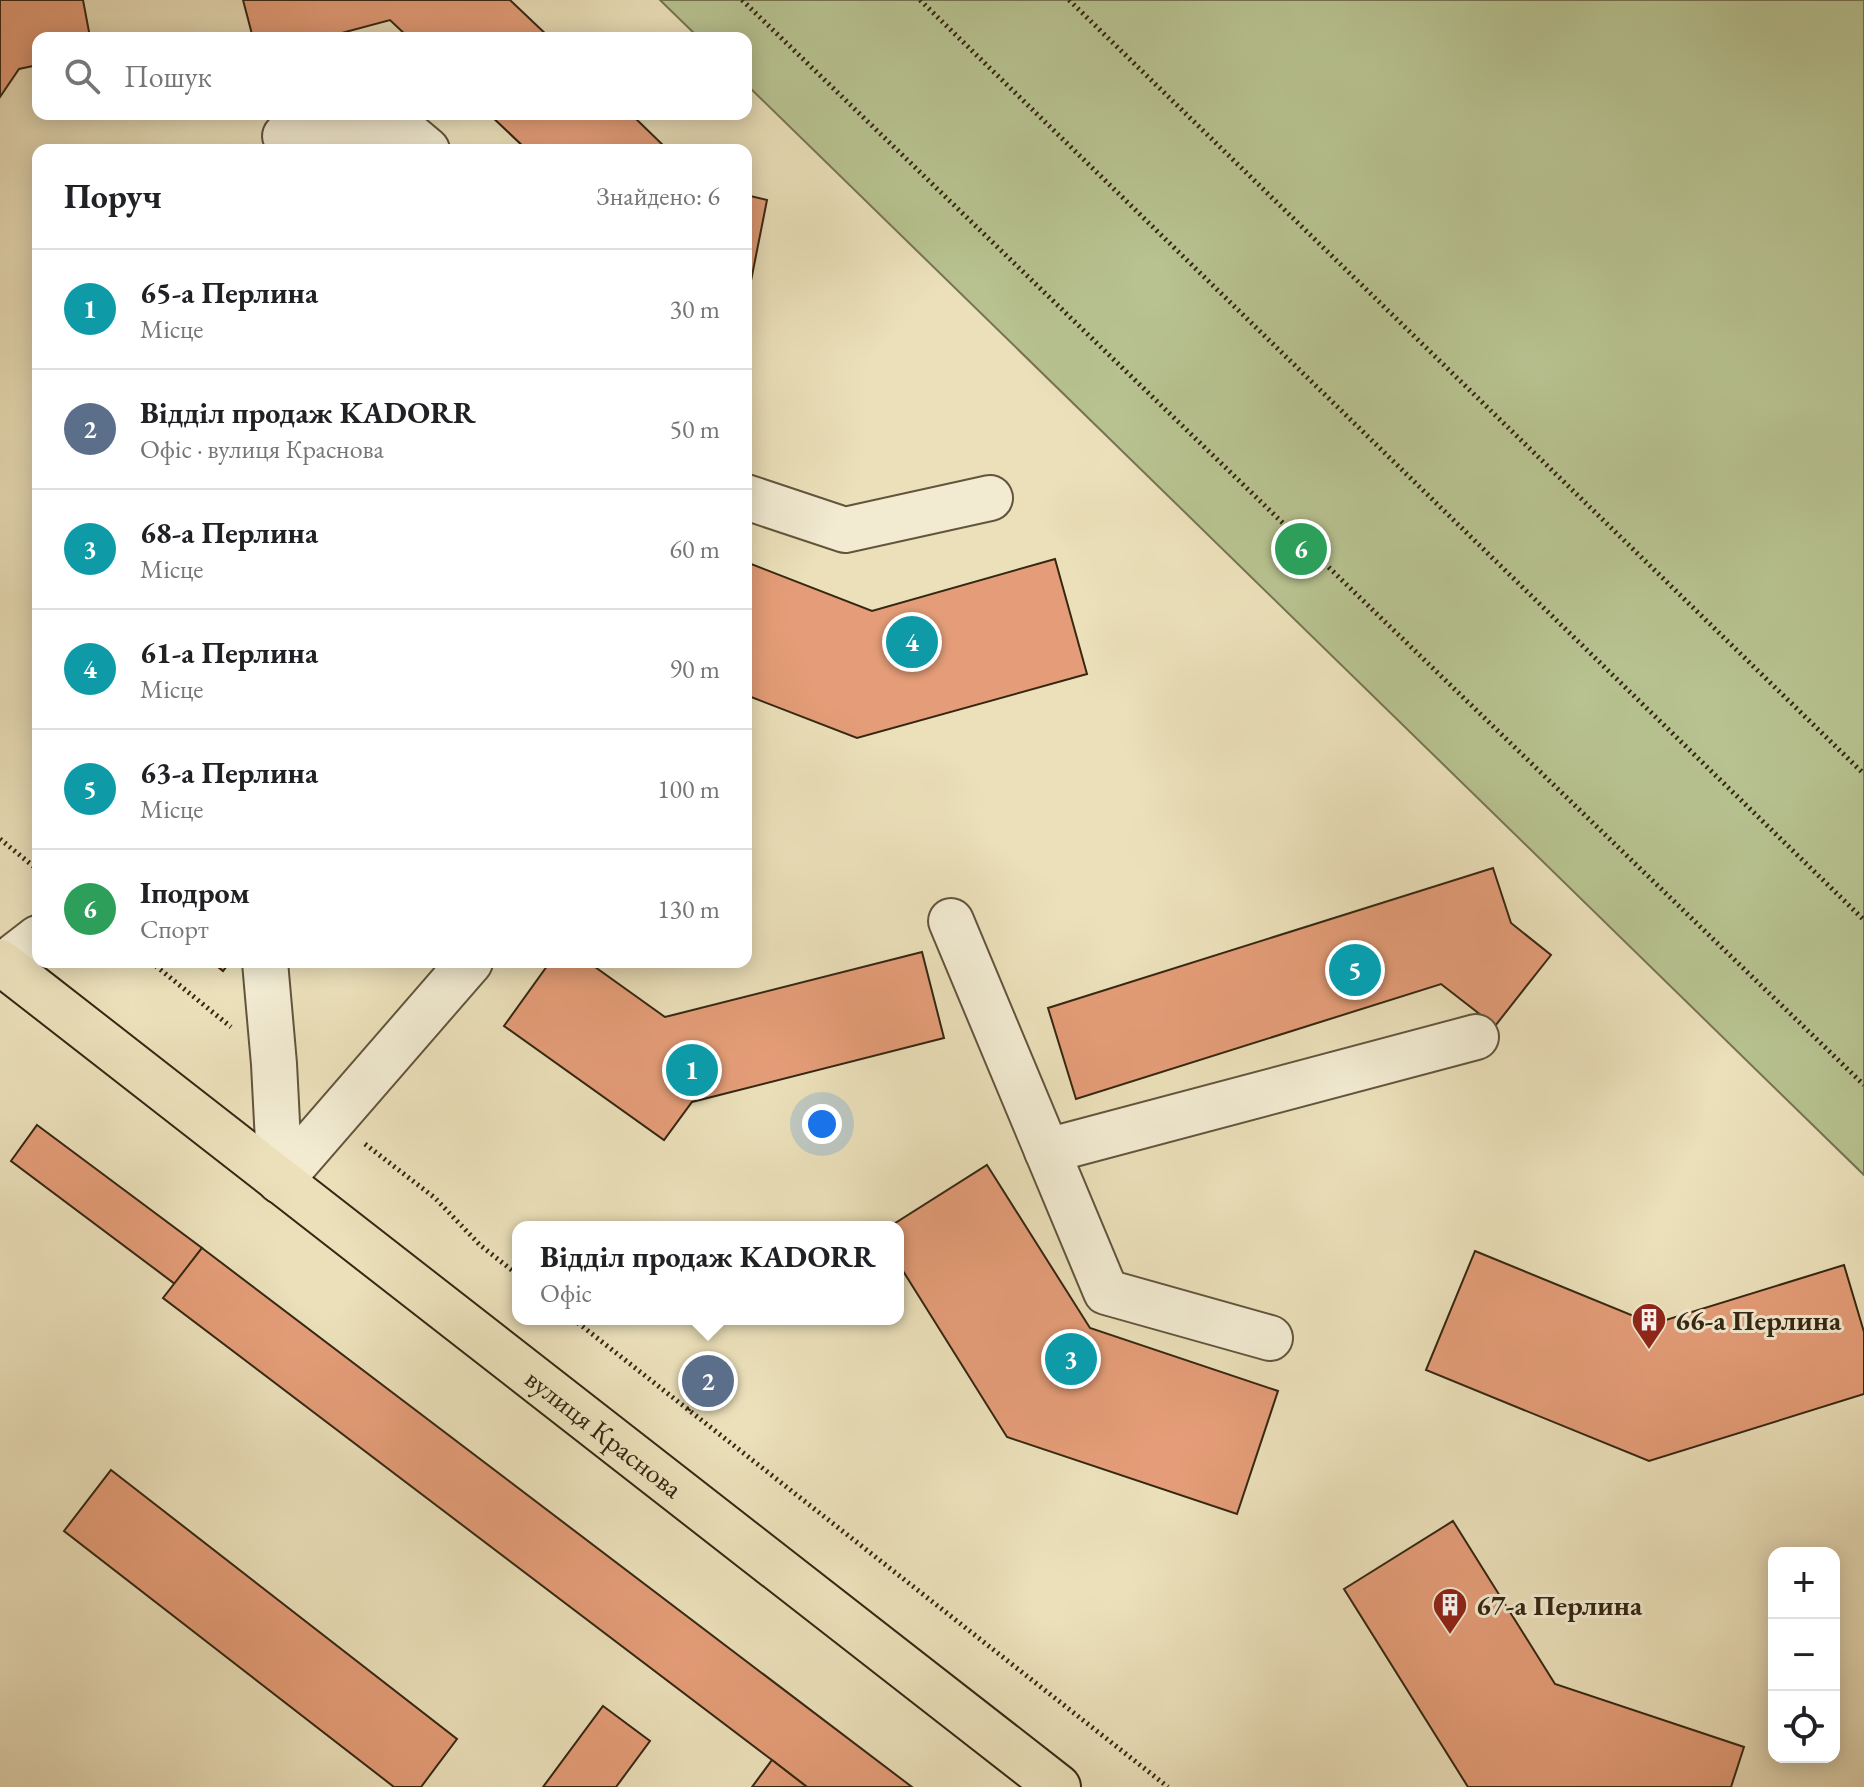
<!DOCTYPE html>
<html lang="uk">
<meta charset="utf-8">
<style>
:root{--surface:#fff;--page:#f6f6f6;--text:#202124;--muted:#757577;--line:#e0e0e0;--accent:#8f2418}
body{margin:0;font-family:"EB Garamond",serif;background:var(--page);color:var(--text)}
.controls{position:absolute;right:24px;bottom:24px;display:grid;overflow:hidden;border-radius:16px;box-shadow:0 4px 20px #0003}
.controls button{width:72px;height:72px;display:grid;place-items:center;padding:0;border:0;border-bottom:2px solid var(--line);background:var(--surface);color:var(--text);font:40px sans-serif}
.you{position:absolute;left:822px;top:1124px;width:28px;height:28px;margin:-20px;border:6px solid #fff;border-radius:50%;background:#1a73e8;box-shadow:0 0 0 12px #1a73e833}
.badge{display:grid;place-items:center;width:52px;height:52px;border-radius:50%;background:var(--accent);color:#fff;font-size:26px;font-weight:700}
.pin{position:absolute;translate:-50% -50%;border:4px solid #fff;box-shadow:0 2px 8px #0006}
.popup{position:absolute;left:512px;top:1221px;width:392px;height:104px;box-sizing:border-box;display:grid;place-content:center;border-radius:16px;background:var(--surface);filter:drop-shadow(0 2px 6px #0005);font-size:26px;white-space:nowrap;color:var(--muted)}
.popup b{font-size:30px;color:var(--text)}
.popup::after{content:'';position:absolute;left:50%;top:100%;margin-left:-16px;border:16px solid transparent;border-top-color:var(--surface)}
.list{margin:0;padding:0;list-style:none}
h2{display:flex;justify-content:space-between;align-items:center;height:104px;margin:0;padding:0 32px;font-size:34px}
h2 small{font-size:26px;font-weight:400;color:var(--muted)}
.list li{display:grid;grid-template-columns:52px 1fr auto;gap:24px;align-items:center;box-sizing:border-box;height:120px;padding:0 32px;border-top:2px solid var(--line)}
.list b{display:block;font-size:30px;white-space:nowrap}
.list p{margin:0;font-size:26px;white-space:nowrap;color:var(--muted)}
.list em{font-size:26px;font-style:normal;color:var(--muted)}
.icon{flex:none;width:44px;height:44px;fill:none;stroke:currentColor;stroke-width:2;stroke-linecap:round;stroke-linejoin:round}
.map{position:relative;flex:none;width:1864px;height:1787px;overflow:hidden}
.search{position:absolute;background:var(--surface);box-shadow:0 4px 20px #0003;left:32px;top:32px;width:720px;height:88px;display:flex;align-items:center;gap:20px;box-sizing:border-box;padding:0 28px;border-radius:16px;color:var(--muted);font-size:30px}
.panel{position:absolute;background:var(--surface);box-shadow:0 4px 20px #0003;left:32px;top:144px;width:720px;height:824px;border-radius:16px}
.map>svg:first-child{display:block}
.green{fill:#b7c290;stroke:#767451;stroke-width:2}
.building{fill:#e49d78;stroke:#352712;stroke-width:2}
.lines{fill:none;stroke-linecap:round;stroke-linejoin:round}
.minor-casing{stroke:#62553c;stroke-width:48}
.major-casing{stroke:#352712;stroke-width:48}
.path{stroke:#352712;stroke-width:5;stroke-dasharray:2 4;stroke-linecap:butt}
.minor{stroke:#f2ebd2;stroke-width:44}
.major{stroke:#ebe0ba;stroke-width:44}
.labels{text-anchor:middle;stroke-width:6;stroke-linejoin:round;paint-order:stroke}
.poi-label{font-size:28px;font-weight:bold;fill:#352712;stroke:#f2ebd2;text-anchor:start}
.street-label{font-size:28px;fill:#352712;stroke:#f2ebd2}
</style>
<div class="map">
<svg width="1864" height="1787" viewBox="0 0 1864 1787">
<rect width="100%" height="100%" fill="#ebe0ba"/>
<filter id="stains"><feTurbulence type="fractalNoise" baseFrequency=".0025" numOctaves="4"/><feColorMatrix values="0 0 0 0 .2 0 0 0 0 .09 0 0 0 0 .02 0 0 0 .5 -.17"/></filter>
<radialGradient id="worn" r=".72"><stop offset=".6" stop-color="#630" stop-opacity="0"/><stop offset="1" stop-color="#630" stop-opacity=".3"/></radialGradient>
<path class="green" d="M660,0h1204v1175l-1118,-1091v-46h-47z"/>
<g class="building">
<path d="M0,0h83l7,37 -52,1v27l-19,4 -19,28z"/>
<path d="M243,0h267l40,38h-141l-19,-18 -67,18h-70z"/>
<path d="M489,114h142l37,36h-141z"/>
<path d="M746,195l21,5 -21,106z"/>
<path d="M1055,559l32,115 -230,64 -111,-43v-133l126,49z"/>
<path d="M1493,868l18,55 40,32 -56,71 -54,-42 -365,115 -28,-91z"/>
<path d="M922,952l22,86 -252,64 -28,38 -160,-114 46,-64h38l77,55z"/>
<path d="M212,962h18l-7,9z"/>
<path d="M37,1125l165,123 -27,36 -164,-123z"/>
<path d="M987,1165l103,163 188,63 -41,123 -230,-77 -109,-174v-36h-9z"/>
<path d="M202,1248l710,539h-105l-35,-27 -609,-462z"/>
<path d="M1475,1251l178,73 191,-59 20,67v62l-215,67 -223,-91z"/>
<path d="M702,1371l19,15 -5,6 -20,-15z"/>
<path d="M111,1470l346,269 -36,48h-27l-330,-256z"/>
<path d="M1453,1521l102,163 189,63 -13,40h-263l-124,-198z"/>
<path d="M603,1706l47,35 -34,46h-73z"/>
<path d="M772,1760l35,27h-55z"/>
</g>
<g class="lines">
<defs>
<g id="minor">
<path d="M285,136l123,-2 19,16"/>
<path d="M746,497l99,33 145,-32"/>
<path d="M951,921l155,371 164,46"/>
<path d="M265,962l9,102 6,117"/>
<path d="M3,965l35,-27"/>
<path d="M1047,1151l429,-114"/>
<path d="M280,1181l190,-219"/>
</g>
<g id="major">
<path id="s1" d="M0,962l1058,825"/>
</g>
</defs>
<use href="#minor" class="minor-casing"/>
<use href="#major" class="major-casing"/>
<g class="path">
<path d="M742,0l1122,1085"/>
<path d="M920,0l944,920"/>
<path d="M1069,0l795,774"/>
<path d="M0,839l38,31"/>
<path d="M151,962l80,65"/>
<path d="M365,1144l70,54 45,47 38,30"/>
<path d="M573,1319l595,468"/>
<path d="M688,1410l18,-26"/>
</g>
<use href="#minor" class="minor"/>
<use href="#major" class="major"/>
</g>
<defs>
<symbol id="building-pin" viewBox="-11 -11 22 30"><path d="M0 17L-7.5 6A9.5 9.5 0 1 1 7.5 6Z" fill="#8f2418" stroke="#f2ebd2"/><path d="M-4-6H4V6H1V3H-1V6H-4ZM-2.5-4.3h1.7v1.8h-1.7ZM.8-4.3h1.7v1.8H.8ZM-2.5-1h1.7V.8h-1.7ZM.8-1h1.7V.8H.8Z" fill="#fff"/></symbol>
</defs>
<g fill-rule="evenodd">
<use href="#building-pin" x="1629" y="1300" width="40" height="54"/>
<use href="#building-pin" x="1430" y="1585" width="40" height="54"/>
</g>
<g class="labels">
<g class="poi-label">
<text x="1675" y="1330">66-а Перлина</text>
<text x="1476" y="1615">67-а Перлина</text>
</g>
<g class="street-label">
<text dy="10" stroke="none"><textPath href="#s1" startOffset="766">вулиця Краснова</textPath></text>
</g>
</g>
<rect width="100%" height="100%" filter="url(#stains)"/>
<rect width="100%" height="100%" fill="url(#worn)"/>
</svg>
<div class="controls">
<button>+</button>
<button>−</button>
<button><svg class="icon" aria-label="locate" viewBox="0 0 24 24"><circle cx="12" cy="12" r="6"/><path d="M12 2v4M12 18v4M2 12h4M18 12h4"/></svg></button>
</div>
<div class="you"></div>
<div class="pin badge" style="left:692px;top:1070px;background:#0f9aa8">1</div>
<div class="pin badge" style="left:708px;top:1381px;background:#5c6f8a">2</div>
<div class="popup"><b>Відділ продаж KADORR</b>Офіс</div>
<div class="pin badge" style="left:1071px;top:1359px;background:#0f9aa8">3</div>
<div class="pin badge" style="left:912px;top:642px;background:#0f9aa8">4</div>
<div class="pin badge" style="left:1355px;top:970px;background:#0f9aa8">5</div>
<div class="pin badge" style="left:1301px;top:549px;background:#2e9e5b">6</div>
<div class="search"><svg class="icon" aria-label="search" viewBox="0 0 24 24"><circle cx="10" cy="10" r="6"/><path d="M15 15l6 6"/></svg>Пошук</div>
<section class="panel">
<h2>Поруч<small>Знайдено: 6</small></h2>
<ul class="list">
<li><span class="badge" style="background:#0f9aa8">1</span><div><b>65-а Перлина</b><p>Місце</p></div><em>30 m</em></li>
<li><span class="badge" style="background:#5c6f8a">2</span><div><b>Відділ продаж KADORR</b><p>Офіс · вулиця Краснова</p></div><em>50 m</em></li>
<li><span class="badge" style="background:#0f9aa8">3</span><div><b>68-а Перлина</b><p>Місце</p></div><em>60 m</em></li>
<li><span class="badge" style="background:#0f9aa8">4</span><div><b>61-а Перлина</b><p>Місце</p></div><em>90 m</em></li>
<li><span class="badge" style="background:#0f9aa8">5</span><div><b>63-а Перлина</b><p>Місце</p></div><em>100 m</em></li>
<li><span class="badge" style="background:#2e9e5b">6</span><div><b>Іподром</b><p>Спорт</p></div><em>130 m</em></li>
</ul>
</section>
</div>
